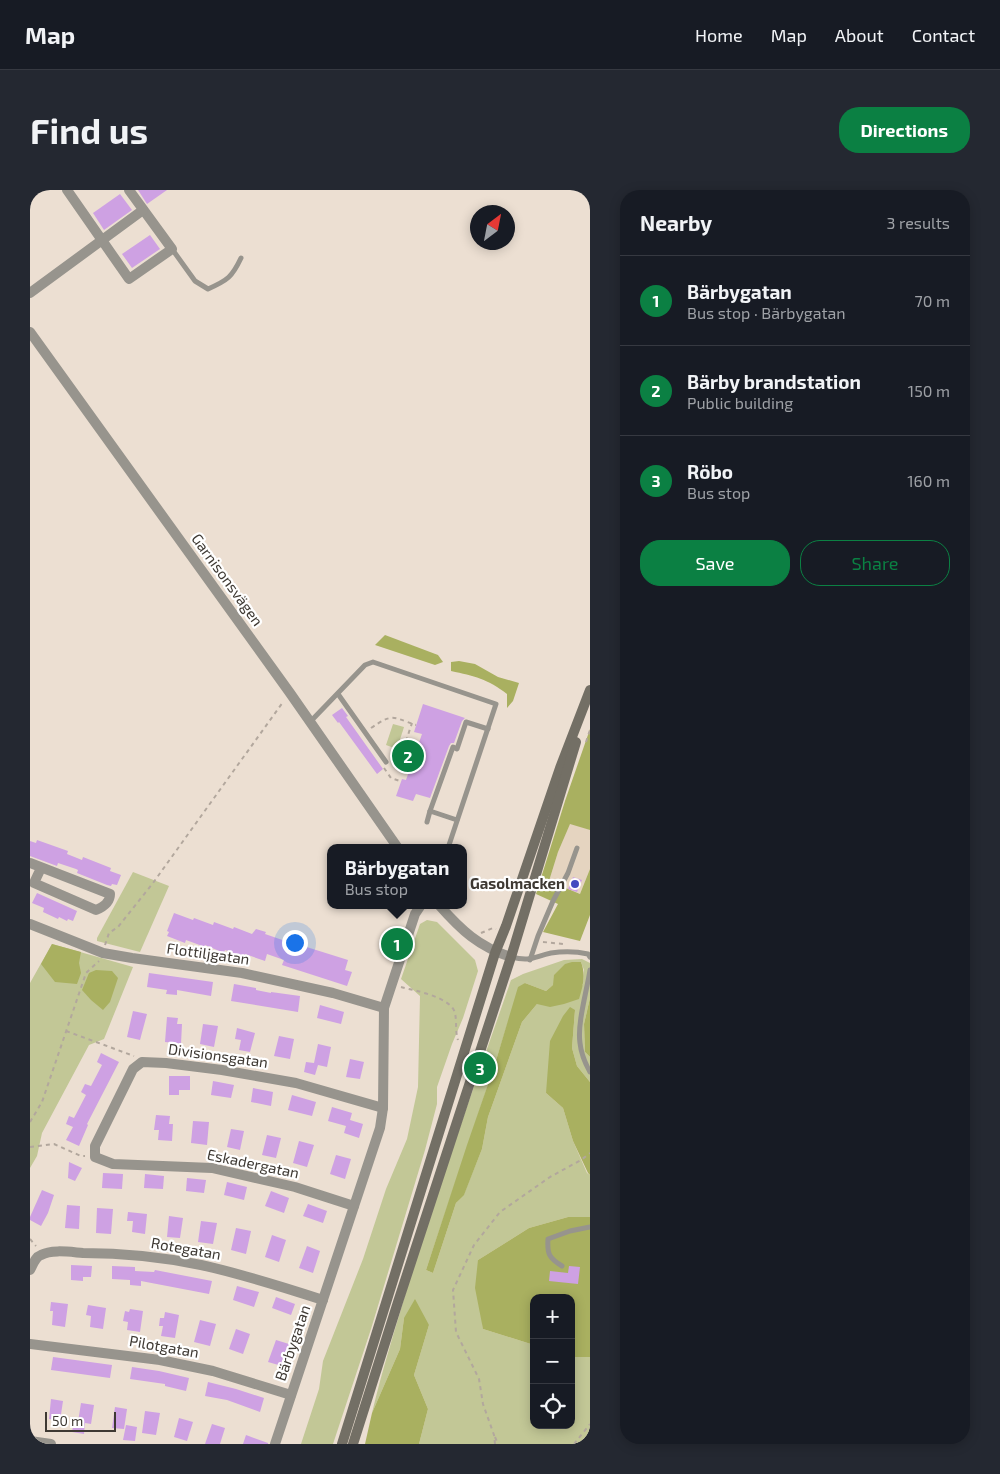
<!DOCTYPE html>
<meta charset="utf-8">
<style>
:root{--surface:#171b24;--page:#242831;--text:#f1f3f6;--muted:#9ea1a6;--line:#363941;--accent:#0b8043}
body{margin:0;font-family:"Exo 2",sans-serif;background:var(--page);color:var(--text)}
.controls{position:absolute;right:15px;bottom:15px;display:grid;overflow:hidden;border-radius:10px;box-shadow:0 2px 12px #0003}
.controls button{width:45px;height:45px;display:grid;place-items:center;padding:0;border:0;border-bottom:1px solid var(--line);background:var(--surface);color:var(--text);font:25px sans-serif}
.compass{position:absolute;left:440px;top:15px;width:45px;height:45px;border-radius:50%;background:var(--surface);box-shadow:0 2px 12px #0003;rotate:32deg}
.scale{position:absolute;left:15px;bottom:12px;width:71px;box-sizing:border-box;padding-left:5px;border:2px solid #3e3933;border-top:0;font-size:14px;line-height:18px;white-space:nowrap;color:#3e3933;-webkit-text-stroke:4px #fff;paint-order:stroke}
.you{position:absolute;left:264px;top:752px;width:18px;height:18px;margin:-12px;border:4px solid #fff;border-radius:50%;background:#1a73e8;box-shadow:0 0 0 8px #1a73e833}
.badge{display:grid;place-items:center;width:32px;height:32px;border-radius:50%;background:var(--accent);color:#fff;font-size:16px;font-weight:700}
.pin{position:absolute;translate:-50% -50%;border:2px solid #fff;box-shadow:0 1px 5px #0006}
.popup{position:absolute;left:297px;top:654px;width:140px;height:65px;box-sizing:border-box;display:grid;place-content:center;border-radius:10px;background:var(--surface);filter:drop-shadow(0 1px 4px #0005);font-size:16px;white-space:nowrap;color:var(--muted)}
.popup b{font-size:19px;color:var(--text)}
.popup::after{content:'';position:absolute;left:50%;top:100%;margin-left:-10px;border:10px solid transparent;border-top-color:var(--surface)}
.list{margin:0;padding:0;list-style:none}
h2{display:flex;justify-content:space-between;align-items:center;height:65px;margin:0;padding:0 20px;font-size:21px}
h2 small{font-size:16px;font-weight:400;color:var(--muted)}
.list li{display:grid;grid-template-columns:32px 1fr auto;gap:15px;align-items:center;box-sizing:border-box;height:90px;padding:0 20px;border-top:1px solid var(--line)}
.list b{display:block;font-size:19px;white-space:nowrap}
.list p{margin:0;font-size:16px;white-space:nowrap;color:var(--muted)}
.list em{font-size:16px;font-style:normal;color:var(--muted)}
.actions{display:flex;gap:10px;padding:15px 20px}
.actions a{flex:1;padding:11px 0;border:1px solid var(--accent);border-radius:20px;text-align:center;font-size:18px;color:var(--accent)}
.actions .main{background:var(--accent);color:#fff}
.icon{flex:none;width:28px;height:28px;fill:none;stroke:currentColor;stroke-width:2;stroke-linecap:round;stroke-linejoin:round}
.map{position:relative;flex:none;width:560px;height:1254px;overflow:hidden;border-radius:20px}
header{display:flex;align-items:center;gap:30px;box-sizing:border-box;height:70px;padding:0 25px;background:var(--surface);border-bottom:1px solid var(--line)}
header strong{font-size:24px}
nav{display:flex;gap:28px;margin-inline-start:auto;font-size:18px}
.intro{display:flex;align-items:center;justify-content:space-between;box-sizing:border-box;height:120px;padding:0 30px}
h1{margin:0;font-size:35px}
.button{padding:12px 22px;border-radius:20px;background:var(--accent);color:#fff;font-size:18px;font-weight:700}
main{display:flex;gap:30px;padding:0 30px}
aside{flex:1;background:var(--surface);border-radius:20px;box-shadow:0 2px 12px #0003}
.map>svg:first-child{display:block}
.built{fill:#e5d4c0}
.green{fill:#c2c796;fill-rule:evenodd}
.forest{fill:#a9b060}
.building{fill:#cea1e3}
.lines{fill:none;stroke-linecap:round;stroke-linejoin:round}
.path{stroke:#b2a79d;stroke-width:2;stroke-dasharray:4 4;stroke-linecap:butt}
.lane{stroke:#97948d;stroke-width:5}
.street{stroke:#97948d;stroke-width:10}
.secondary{stroke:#736f65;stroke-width:10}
.poi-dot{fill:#424bc0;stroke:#fff;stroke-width:2}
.labels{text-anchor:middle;stroke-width:4.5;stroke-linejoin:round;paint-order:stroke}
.street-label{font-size:15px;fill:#3e3933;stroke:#fff}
.poi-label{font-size:15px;font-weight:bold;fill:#3e3933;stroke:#fff;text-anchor:end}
</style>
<header>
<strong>Map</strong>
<nav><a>Home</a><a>Map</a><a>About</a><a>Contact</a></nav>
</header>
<div class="intro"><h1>Find us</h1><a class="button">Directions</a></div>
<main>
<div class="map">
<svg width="560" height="1254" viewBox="0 0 560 1254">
<rect width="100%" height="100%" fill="#ecdfd2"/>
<path class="built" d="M540,633l20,7v39l-10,25 -31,-13 9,-29z"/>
<g class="green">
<path d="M363,534l11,3 -7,22 -11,-4z"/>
<path d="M103,682l36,14 -29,66 -43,-11v-3z"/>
<path d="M397,730l10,2 38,38 3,11 -15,47 -11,26 -15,43v17l-12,46 -54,179 -38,115h-32l18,-55 4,-28 40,-102 23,-70 21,-50 11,-52 2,-91 -19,-17 19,-55z"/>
<path d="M22,754l81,23 -29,72 -15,6 -47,88 -5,23 -7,12v-185z"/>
<path d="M552,769l8,4v35l-6,26 1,28 5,5v25l-13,-16 -5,-18 3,-38 -29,83 17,15 10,33 14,32 3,2v42h-22l-39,11 -51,32 5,69 51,16v80h37v-68h19v87h-171l9,-35 -14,-34 15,-50 -25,-7 -4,31 -28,64c10,-43 24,-86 36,-128 32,-103 68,-204 103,-305l12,-6 41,-14zM551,772l3,8 -1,15 -46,19 -15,18 -34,95 -6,32 -18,45 -8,9 -23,70 -7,-3 69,-206 13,-42 17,-39 21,8z"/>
</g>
<g class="forest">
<path d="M355,445l53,20 5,7 -8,3 -60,-20z"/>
<path d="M429,471l16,3 23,13 21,6 -6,18 -6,7v-14c-19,-15 -33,-18 -56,-23v-9z"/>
<path d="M560,539v101l-20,-6 -12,28 -9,29 31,13 10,-25v46l-10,26 -37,-9 15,-28 -22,-10 29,-93z"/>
<path d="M22,754l29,8 -2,11 2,10 -4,11 -22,-2 -14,-18z"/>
<path d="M542,772h9c5,13 2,24 -2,37l-15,5 -14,3 -13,-3 -15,18 -34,95 -6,32 -18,46 -8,8 -23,70 -7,-3 41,-125 28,-81 23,-77 7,-4 21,8 7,-6 1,-10 11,-11z"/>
<path d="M66,780l16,1 6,7 -8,24 -7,8 -12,-10 -9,-10 7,-17z"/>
<path d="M560,808v59l-5,-5 -1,-28z"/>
<path d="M540,817l5,3 -3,38 5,18 13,16v93l-2,-2 -15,-32 -10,-33 -17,-15 4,-52 13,-25z"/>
<path d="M538,1027h22v140h-19v-59h-37v47l-51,-16 -8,-41 3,-28 51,-32z"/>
<path d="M385,1109l14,26 -15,50 14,34 -9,35h-54l7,-31 28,-64 4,-31z"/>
</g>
<g class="building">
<path d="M108,0h29l-20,14z"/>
<path d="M90,4l12,16 -28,20 -11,-17z"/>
<path d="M120,45l10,14 -28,19 -10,-14z"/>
<path d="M393,514l42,14 -3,3 -8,22h-3l-2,3 -19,52 -14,-4 -3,7 -17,-5 6,-17 4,1 16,-46 -8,-2z"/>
<path d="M312,518l6,8 -2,1 37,52 -6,5 -38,-52 -1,1 -6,-8z"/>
<path d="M7,650l31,11 -1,3 15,6 1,-3 28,11 -1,3 11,4 -4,10 -5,-1 -1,2 -4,-1 -30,-12 1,-3 -2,-1 -18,-6 -1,3 -27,-10v-15l6,2z"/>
<path d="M543,687l9,3 -5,12 -9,-3z"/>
<path d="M7,703l40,18 -4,10 -5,-2 -1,2 -8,-4 -1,2 -15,-7 1,-4 -12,-5z"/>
<path d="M144,723l19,7 1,-2 19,7 1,-3 19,7 1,-2 18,7 4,-5 10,3 -1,2 32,11v-1l51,16 -3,10 7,2 -5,14 -65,-21 2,-5 -17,-6 -2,7 -20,-7 -1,3 -19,-7 -1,3 -19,-8v2l-19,-7 -1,3 -18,-7 2,-4 -2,-1z"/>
<path d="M119,783l64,9 -2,14 -34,-6v5l-11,-1 1,-4 -20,-3z"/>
<path d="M204,794l22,4v2l15,3v-1l29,4 -2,16 -67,-11z"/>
<path d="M290,815l24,7 -3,12 -24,-6z"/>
<path d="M103,821l14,3 -7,26 -13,-3z"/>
<path d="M137,827l11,1 -1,6h5l-1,20 -16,-2z"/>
<path d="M173,834l15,2 -4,21 -14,-3z"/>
<path d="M207,838l18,5 -5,19 -11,-2 2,-10 -6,-1z"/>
<path d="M249,846l15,3 -4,20 -16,-3z"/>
<path d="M288,854l13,3 -4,20 -9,-2 -3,10 -11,-3 2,-10 8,1z"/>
<path d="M71,863l18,9 -32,62 1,1 -9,21 -13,-6 7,-13 -7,-3 3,-8 5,2 12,-23 -5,-3 4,-8 6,2 11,-21 -5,-3z"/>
<path d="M320,869l14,3 -4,17 -14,-2z"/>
<path d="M139,886h21v14h-11v5h-10z"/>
<path d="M183,891l21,4 -3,13 -20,-3z"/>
<path d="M223,898l20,4 -2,14 -20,-4z"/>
<path d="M262,905l24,7 -4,14 -24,-6z"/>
<path d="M302,917l20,6 -2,7 13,4 -4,14 -15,-5 2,-7 -18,-5z"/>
<path d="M126,925l14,1 -1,8h4l-1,17 -14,-1 1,-10h-5z"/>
<path d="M163,931l16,1 -2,23 -16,-2z"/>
<path d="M201,939l13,2 -4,19 -13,-3z"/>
<path d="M237,945l14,3 -5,20 -14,-3z"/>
<path d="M269,951l15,4 -7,22 -14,-4z"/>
<path d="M306,965l15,4 -6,20 -15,-5z"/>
<path d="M39,972l13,6 -7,13 -7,-3z"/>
<path d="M73,983l20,1 -1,15 -20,-1z"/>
<path d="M115,984l19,2 -1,13 -19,-1z"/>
<path d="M157,988l19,2 -2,13 -18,-2z"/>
<path d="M197,992l20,5 -3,13 -20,-5z"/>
<path d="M12,1000l12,5 -6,18 -7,13 -11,-6v-3z"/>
<path d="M241,1001l18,7 -5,15 -19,-7z"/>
<path d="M278,1014l19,7 -4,12 -20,-7z"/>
<path d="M37,1015l13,1 -1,23 -14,-1z"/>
<path d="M67,1018l16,1 -2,25 -15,-1z"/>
<path d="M98,1022l19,2 -2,20 -13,-2 1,-11h-6z"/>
<path d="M139,1026l14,2 -3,20 -13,-1z"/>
<path d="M171,1031l16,2 -4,21 -15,-2z"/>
<path d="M206,1038l15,3 -5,23 -15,-4z"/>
<path d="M242,1045l14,5 -7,22 -14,-5z"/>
<path d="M277,1056l13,5 -7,22 -14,-5z"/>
<path d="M41,1075l21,1 -1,11h-8v4l-12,-1z"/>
<path d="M82,1076l23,1v4l19,1 1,-2 57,11 -3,13 -68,-13v5l-11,-1v-5l-18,-1z"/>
<path d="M539,1076l11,1 -2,17 -29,-3 1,-10 18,2z"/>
<path d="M207,1096l22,6 -5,15 -21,-7z"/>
<path d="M246,1107l19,7 -4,11 -19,-7z"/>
<path d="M21,1112l17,2 -3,23 -13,-2 1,-14h-3z"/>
<path d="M58,1115l18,3 -3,21 -13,-2 1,-11 -5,-1z"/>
<path d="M100,1119l13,2 -3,21 -13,-2 1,-8 -5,-1 2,-10 4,1z"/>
<path d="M135,1122l14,3 -4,23 -14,-2 2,-10h-4l1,-8h4z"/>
<path d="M170,1130l16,4 -6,22 -16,-4z"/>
<path d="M206,1139l14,5 -7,20 -14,-5z"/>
<path d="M246,1150l13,4 -7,22 -14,-4z"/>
<path d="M23,1167l59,8 -2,13 -59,-8z"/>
<path d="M102,1177l27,4 30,7 -3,13 -21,-5v-2l-35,-5z"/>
<path d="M178,1192l28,7 28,9 -4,14 -33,-12 -22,-4z"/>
<path d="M21,1209l12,2 -3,20 -11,-2z"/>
<path d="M51,1213l13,2 -3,19 -6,-1 -1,11 -12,-2 2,-11 4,1z"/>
<path d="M85,1217l12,2 -3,20 -12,-1z"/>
<path d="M115,1221l15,2 -4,22 -14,-2z"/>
<path d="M149,1228l14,4 -6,19 -13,-4z"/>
<path d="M182,1234l13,4 -5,16h-15z"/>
<path d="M96,1235l11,2 -2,14 -12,-1z"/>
<path d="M216,1245l22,8v1h-25z"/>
</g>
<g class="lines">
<g class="path">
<path d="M341,538c22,-15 21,-11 45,-3"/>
<path d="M377,549l9,3"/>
<path d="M556,552l4,-12"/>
<path d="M372,563l11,3"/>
<path d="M362,569l10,-6 10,-30"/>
<path d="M354,578l7,10 9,3"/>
<path d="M451,743l12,-5 3,1"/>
<path d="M513,752l21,2"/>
<path d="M75,755l4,-12 9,-6 35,-44 130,-181"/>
<path d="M371,797c15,4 50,10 54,26 2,10 0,18 3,27"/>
<path d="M36,841l68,25"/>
<path d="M0,932l12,-20 44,-129 13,-12"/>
<path d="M0,957l24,-3 27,12h4"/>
<path d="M0,1049l6,7"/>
<path d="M465,1247l3,7"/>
<path d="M465,1254l-1,-9 -11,-31 -4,-25 -23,-47 -3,-42 21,-45 26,-33 50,-35 31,-17 9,-7"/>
<path d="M544,1254l16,-20"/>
</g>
<g class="lane">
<path d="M142,59l23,32 13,8c20,-9 24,-12 33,-31"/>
<path d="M308,504l48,68"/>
<path d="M280,532l55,-57 8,-3 123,42 -48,144"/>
<path d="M400,621l23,-64 4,2 9,-27 22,7"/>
<path d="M397,632l3,-11 27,9"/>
<path d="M481,767c20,5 22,0 40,-4 13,-2 24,-2 37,1l2,3"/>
<path d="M500,770l8,-24 15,-35 15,-28 9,-25"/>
<path d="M560,780c-3,20 -13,54 -10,73 1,10 5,20 10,29"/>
<path d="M532,1076c-13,-8 -15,-12 -14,-27l22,-8 20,-4"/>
</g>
<g class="street">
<path d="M37,0l62,89 43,-30 -43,-59"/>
<path d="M0,103l113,-83"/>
<path d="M0,142l260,361 108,155"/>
<path d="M0,673l80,31c0,9 -7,13 -14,16l-62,-27 7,-15"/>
<path d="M409,715c22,25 40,42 72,52"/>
<path d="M0,734l73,29 29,5 110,15 91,20 51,15"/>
<path d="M324,1016l-59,-19 -83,-19 -99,-4 -18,-7v-11l38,-77 9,-7 24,1 56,7 74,13 87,25"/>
<path d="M0,1080c3,-5 5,-13 11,-15 11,-6 29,-3 42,-2 39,0 79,4 118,12 41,9 82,22 122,35"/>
<path d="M0,1154l130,16 53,11 78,24"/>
<path d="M0,1251l21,3"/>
<path d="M245,1254l105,-316 3,-20 1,-100 31,-94 6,-9"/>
</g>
<g class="secondary">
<path d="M312,1254l153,-491 11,-27 54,-158 30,-78"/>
<path d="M323,1254l45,-142 113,-345 65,-215"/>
</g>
</g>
<circle class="poi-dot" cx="545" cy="694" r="5"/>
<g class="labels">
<g class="street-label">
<text transform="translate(197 390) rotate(54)" y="5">Garnisonsvägen</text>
<text transform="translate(178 764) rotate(8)" y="5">Flottiljgatan</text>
<text transform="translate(188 866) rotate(8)" y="5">Divisionsgatan</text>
<text transform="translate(223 974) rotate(12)" y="5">Eskadergatan</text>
<text transform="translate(156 1059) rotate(10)" y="5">Rotegatan</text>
<text transform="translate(263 1153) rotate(-71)" y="5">Bärbygatan</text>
<text transform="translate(134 1157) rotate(10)" y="5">Pilotgatan</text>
</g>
<g class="poi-label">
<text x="535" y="699">Gasolmacken</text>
</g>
</g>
</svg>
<div class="controls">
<button>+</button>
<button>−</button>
<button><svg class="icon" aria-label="locate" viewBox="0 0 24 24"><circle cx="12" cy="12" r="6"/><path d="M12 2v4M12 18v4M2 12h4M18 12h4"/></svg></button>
</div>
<svg class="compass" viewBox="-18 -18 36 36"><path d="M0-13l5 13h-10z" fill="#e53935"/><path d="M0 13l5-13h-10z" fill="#9ea1a6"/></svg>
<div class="scale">50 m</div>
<div class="you"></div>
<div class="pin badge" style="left:367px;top:754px">1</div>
<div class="popup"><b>Bärbygatan</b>Bus stop</div>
<div class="pin badge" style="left:378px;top:566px">2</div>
<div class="pin badge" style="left:450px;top:878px">3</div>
</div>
<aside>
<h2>Nearby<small>3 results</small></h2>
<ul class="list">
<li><span class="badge">1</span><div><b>Bärbygatan</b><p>Bus stop · Bärbygatan</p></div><em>70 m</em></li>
<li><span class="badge">2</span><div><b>Bärby brandstation</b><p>Public building</p></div><em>150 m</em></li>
<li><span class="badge">3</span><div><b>Röbo</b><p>Bus stop</p></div><em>160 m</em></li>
</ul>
<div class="actions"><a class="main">Save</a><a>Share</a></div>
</aside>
</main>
